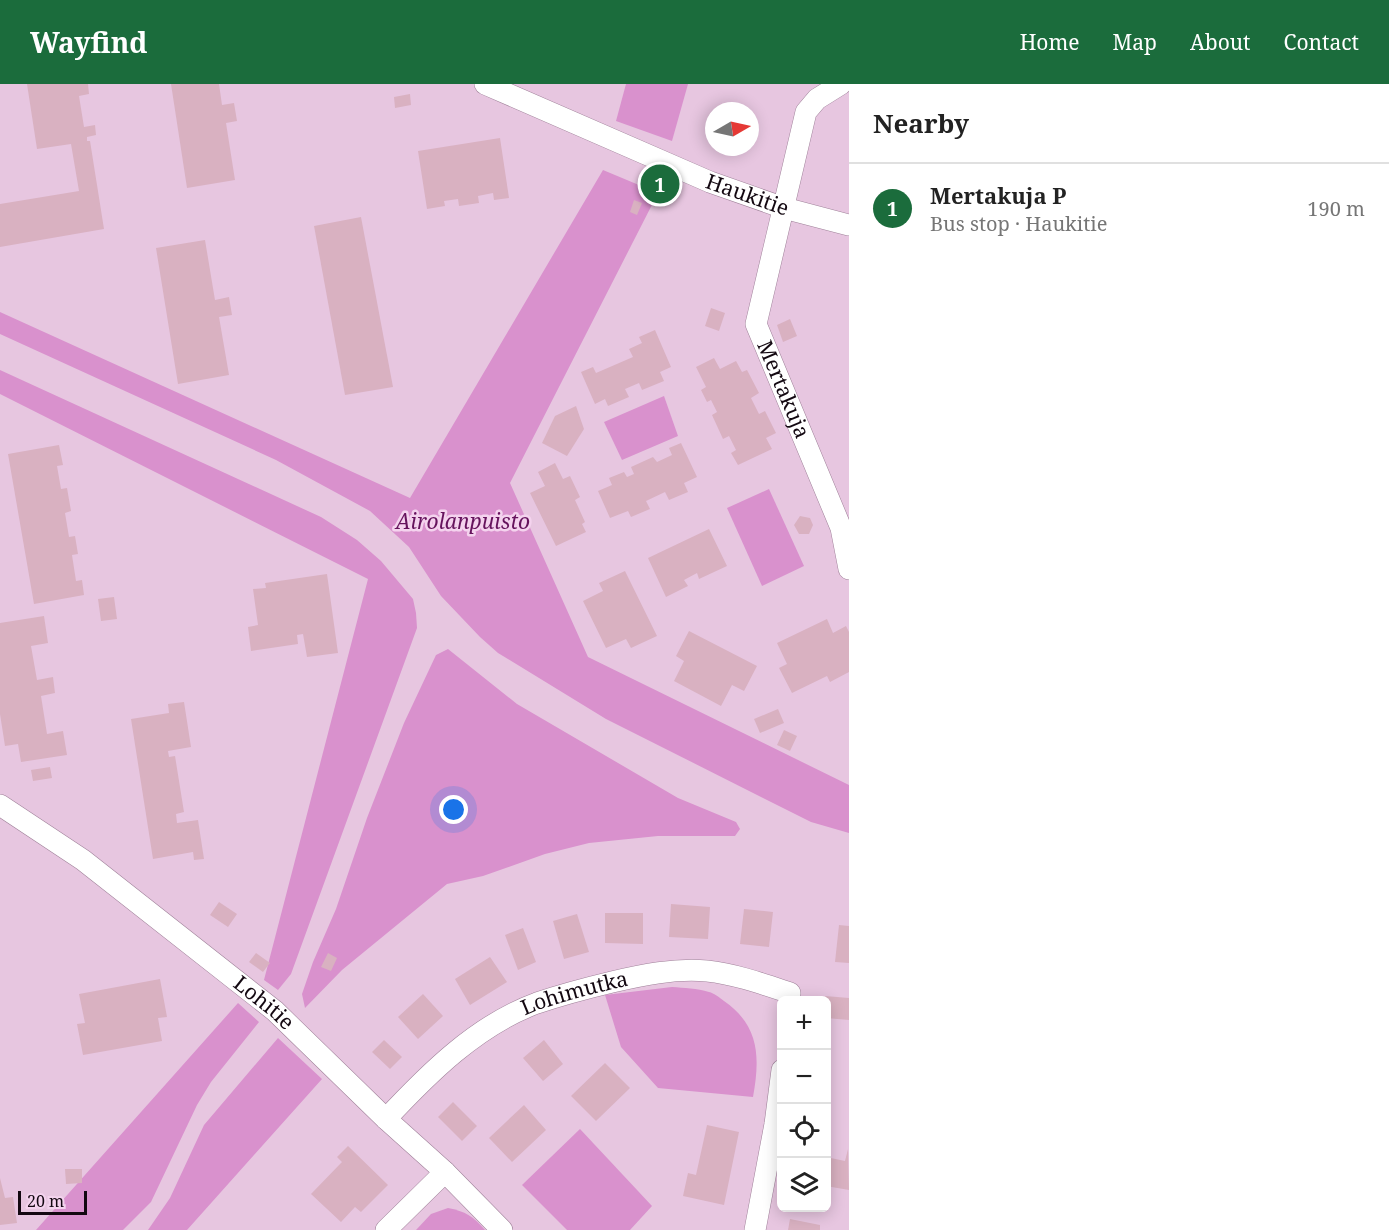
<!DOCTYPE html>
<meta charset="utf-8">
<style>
:root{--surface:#fff;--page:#f6f6f6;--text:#222;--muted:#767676;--line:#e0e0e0;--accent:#1b6c3c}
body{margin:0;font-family:"Noto Serif",serif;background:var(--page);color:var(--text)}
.controls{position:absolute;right:18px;bottom:18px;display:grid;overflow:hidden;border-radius:9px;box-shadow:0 3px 15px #0003}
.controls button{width:54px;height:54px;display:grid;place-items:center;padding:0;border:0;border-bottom:2px solid var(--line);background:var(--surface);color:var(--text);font:30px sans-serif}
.compass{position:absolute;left:705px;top:18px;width:54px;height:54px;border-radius:50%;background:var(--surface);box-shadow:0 3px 15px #0003;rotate:81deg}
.scale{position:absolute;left:18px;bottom:15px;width:69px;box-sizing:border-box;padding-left:6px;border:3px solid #130811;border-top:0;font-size:16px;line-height:21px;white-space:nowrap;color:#130811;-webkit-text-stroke:4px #f4d3ee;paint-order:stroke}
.you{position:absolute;left:454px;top:726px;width:21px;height:21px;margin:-15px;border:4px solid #fff;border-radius:50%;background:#1a73e8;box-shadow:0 0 0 9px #1a73e833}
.badge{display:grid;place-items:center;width:39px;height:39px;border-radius:50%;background:var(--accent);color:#fff;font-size:20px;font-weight:700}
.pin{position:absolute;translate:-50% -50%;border:3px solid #fff;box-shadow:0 2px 6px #0006}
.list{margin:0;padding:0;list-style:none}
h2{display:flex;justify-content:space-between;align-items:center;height:78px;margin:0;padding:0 24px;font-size:26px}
h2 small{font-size:20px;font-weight:400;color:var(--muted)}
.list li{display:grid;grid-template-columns:39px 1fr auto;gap:18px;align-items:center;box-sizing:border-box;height:90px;padding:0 24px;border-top:2px solid var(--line)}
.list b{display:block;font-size:22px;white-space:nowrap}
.list p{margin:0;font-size:20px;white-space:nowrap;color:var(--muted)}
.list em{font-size:20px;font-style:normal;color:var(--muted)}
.icon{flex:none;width:33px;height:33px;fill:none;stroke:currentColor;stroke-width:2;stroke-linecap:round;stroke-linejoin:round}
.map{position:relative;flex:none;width:849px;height:1146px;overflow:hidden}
header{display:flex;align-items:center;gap:36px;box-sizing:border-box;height:84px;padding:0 30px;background:var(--accent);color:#fff}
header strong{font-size:28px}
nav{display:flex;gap:33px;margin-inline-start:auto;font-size:21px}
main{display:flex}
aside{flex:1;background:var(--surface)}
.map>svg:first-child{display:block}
.green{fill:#d991cd}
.building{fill:#d9b1c1}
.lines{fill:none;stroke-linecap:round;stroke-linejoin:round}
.street-casing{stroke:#9f8199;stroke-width:22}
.street{stroke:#fff;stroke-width:21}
.labels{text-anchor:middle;stroke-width:5;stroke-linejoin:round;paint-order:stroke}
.street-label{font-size:21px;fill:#130811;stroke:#f4d3ee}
.park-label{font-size:21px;font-style:italic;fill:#66135d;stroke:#f4d3ee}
</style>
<header>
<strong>Wayfind</strong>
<nav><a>Home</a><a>Map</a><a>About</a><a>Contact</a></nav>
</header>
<main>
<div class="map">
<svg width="849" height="1146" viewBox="0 0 849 1146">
<rect width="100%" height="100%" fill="#e7c6e0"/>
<g class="green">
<path d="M626,0h62l-16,57 -56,-20z"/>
<path d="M603,86l55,23 -148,290 78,174 261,128v48l-38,-11 -205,-103 -108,-66 -18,-16 -39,-41 -32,-49 -39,-36 -94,-51 -276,-126v-22l410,186z"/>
<path d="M0,286l321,147 36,23 24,21 32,38 3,14 1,15 -126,346 -13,16 -14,-10 104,-401 -368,-185z"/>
<path d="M664,312l14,40 -56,24 -18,-38z"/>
<path d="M769,405l35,77 -42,20 -35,-78z"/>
<path d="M448,565l69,55 161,94 58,24 4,7 -5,7h-77l-69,7 -44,11 -62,22 -36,8 -105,86 -37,38 -3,-14 11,-32 23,-53 31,-91 37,-95 32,-68z"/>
<path d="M672,903c12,1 25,1 37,5 5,1 11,6 15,9 36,25 36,57 29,96l-95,-9 -37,-41 -16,-52z"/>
<path d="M238,919l21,19 -48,60 -14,23 -46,97 -28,28h-87z"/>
<path d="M278,954l44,41 -135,151h-39l22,-32 34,-73z"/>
<path d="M580,1045l72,77 -22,24h-63l-45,-45z"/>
<path d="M448,1124c17,3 26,9 37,22h-69l15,-16z"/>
</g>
<g class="building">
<path d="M27,0h61l1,10 -10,2 5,31 11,-2 1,10 -9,2v4h3l14,88 -104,18v-43l79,-13 -8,-47 -34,5z"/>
<path d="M171,0h48l3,21 12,-2 3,18 -11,2 9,57 -48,8z"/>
<path d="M410,10l1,11 -16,3 -1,-11z"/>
<path d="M500,54l9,60 -15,2 -1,-7 -15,3 1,7 -20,3 -1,-7 -14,2 1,5 -18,3 -9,-58z"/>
<path d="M634,116l8,3 -5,12 -7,-3z"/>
<path d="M361,133l32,170 -48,8 -31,-169z"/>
<path d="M205,156l10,60 14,-3 3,18 -13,2 10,58 -51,9 -22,-136z"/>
<path d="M711,224l14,5 -6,18 -14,-5z"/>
<path d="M790,235l7,17 -14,6 -6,-17z"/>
<path d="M655,246l16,37 -11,5 4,9 -22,9 -3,-7 -14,6 4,8 -21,9 -3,-7 -10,5 -14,-32 12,-5 3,6 37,-16 -4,-8 13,-6 -3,-6z"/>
<path d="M714,274l6,11 16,-8 6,11 5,-2 12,23 -8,5 8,16 6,-3 11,22 -10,5 6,11 -34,16 -7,-12 5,-3 -7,-14 -6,3 -11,-24 5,-3 -6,-12 -4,2 -6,-12 5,-3 -10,-20z"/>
<path d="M576,322l8,23 -17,27 -25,-13 13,-27z"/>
<path d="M681,359l16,34 -13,6 4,9 -19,8 -4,-8 -19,9 4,8 -19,8 -3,-6 -18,7 -12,-27 14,-6 -3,-7 15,-6 3,5 7,-3 -3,-7 22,-10 4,5 15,-7 -3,-7z"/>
<path d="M59,361l4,20 -6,1 4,23 6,-1 4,23 -6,2 4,24 6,-1 3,18 -6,1 4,26 6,-1 2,15 -50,9 -26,-150z"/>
<path d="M555,379l8,16 7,-3 10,21 -5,3 10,22 -3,2 4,8 -30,14 -26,-53 15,-7 -7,-14z"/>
<path d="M800,432l10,2 3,7 -4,9h-10l-5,-9z"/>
<path d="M709,445l18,37 -28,13 -2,-6 -13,7 4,6 -22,11 -18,-39z"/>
<path d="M625,487l32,65 -26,12 -5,-9 -20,9 -23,-47 20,-10 -4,-8z"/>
<path d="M327,490l11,79 -31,4 -4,-23 -6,1 1,9 -47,7 -3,-24 10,-2 -5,-36 13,-1 -1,-5z"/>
<path d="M114,513l3,22 -16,2 -3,-22z"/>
<path d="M44,532l4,27 -17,3 6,34 16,-3 2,16 -14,3 6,38 16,-3 4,24 -46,7 -3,-18 -13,2 -5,-32v-91z"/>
<path d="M827,535l6,14 13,-7 3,6v40l-19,10 -3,-6 -35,17 -13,-25 8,-4 -10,-21z"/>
<path d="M689,547l68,35 -13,25 -12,-6 -11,21 -47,-25 10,-20 -8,-5z"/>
<path d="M184,618l7,45 -23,4 1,6 6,-1 9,56 -8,2 1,9 21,-3 6,39 -10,1 -1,-8 -40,7 -22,-140 38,-6 -1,-9z"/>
<path d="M778,625l6,14 -24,10 -6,-14z"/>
<path d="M784,646l13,6 -7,15 -13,-6z"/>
<path d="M50,683l2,11 -19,3 -2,-11z"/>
<path d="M219,818l18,12 -9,13 -18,-12z"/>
<path d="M671,820l39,3 -2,32 -39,-2z"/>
<path d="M744,825l29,3 -4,35 -29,-3z"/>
<path d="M605,829h38v31l-38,-1z"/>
<path d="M577,830l12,38 -25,7 -11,-38z"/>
<path d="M839,841l10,1v37l-14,-1z"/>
<path d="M523,844l13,34 -18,8 -13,-35z"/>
<path d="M256,869l14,10 -7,9 -14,-10z"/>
<path d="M328,869l9,5 -6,13 -10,-4z"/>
<path d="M490,873l17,25 -37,23 -15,-26z"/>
<path d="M160,895l7,38 -9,1 4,23 -79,14 -6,-31 8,-1 -6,-29z"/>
<path d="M423,910l20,22 -25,23 -20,-22z"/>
<path d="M825,912l24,2v22l-23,-2z"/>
<path d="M384,956l18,17 -12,12 -18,-17z"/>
<path d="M544,956l19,24 -20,17 -20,-23z"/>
<path d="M605,979l25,25 -34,33 -25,-25z"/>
<path d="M453,1018l24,24 -15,15 -24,-24z"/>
<path d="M524,1021l22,25 -34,32 -23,-24z"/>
<path d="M707,1041l32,7 -15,73 -41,-9 5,-23 8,2z"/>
<path d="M348,1062l40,39 -27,27 -6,-5 -14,15 -30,-28 31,-32 -5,-5z"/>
<path d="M848,1065l1,41 -23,-4v-29l19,4z"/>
<path d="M65,1085h17v14l-16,1z"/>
<path d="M0,1094l5,20 8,-1 4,26 -17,2z"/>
<path d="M790,1135l30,6v5h-32z"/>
</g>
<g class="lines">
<defs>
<g id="street">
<path id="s1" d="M485,0l225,98 74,26 65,17"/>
<path id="s2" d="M841,0l-24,15 -11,13 -50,212 85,204 8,41"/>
<path id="s3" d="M0,721l83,55 192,151 111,108 59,53 57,58"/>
<path id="s4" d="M386,1035c43,-46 91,-94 151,-116 24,-8 50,-15 75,-21 30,-7 63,-14 95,-11 28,3 56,13 83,22l-1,7"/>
<path d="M386,1146l59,-58"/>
<path d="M755,1146l20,-106 7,-54"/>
</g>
</defs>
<use href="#street" class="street-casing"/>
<use href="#street" class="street"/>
</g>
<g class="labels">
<g class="street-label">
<text dy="7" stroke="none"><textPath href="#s1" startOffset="285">Haukitie</textPath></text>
<text dy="7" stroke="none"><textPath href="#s2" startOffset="334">Mertakuja</textPath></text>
<text dy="7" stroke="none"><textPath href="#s4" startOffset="231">Lohimutka</textPath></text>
<text dy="7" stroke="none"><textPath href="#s3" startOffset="330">Lohitie</textPath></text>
</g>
<g class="park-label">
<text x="463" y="445">Airolanpuisto</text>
</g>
</g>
</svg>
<div class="controls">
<button>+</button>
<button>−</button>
<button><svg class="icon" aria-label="locate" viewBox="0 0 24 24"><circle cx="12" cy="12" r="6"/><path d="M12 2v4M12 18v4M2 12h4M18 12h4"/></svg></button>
<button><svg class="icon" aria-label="layers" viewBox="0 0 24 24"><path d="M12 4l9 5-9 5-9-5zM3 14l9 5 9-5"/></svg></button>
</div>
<svg class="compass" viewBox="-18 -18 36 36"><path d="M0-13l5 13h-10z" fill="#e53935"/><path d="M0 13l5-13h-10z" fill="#767676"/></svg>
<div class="scale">20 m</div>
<div class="you"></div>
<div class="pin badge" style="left:660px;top:100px">1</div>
</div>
<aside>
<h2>Nearby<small></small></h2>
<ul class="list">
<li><span class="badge">1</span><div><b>Mertakuja P</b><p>Bus stop · Haukitie</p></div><em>190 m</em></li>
</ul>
</aside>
</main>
